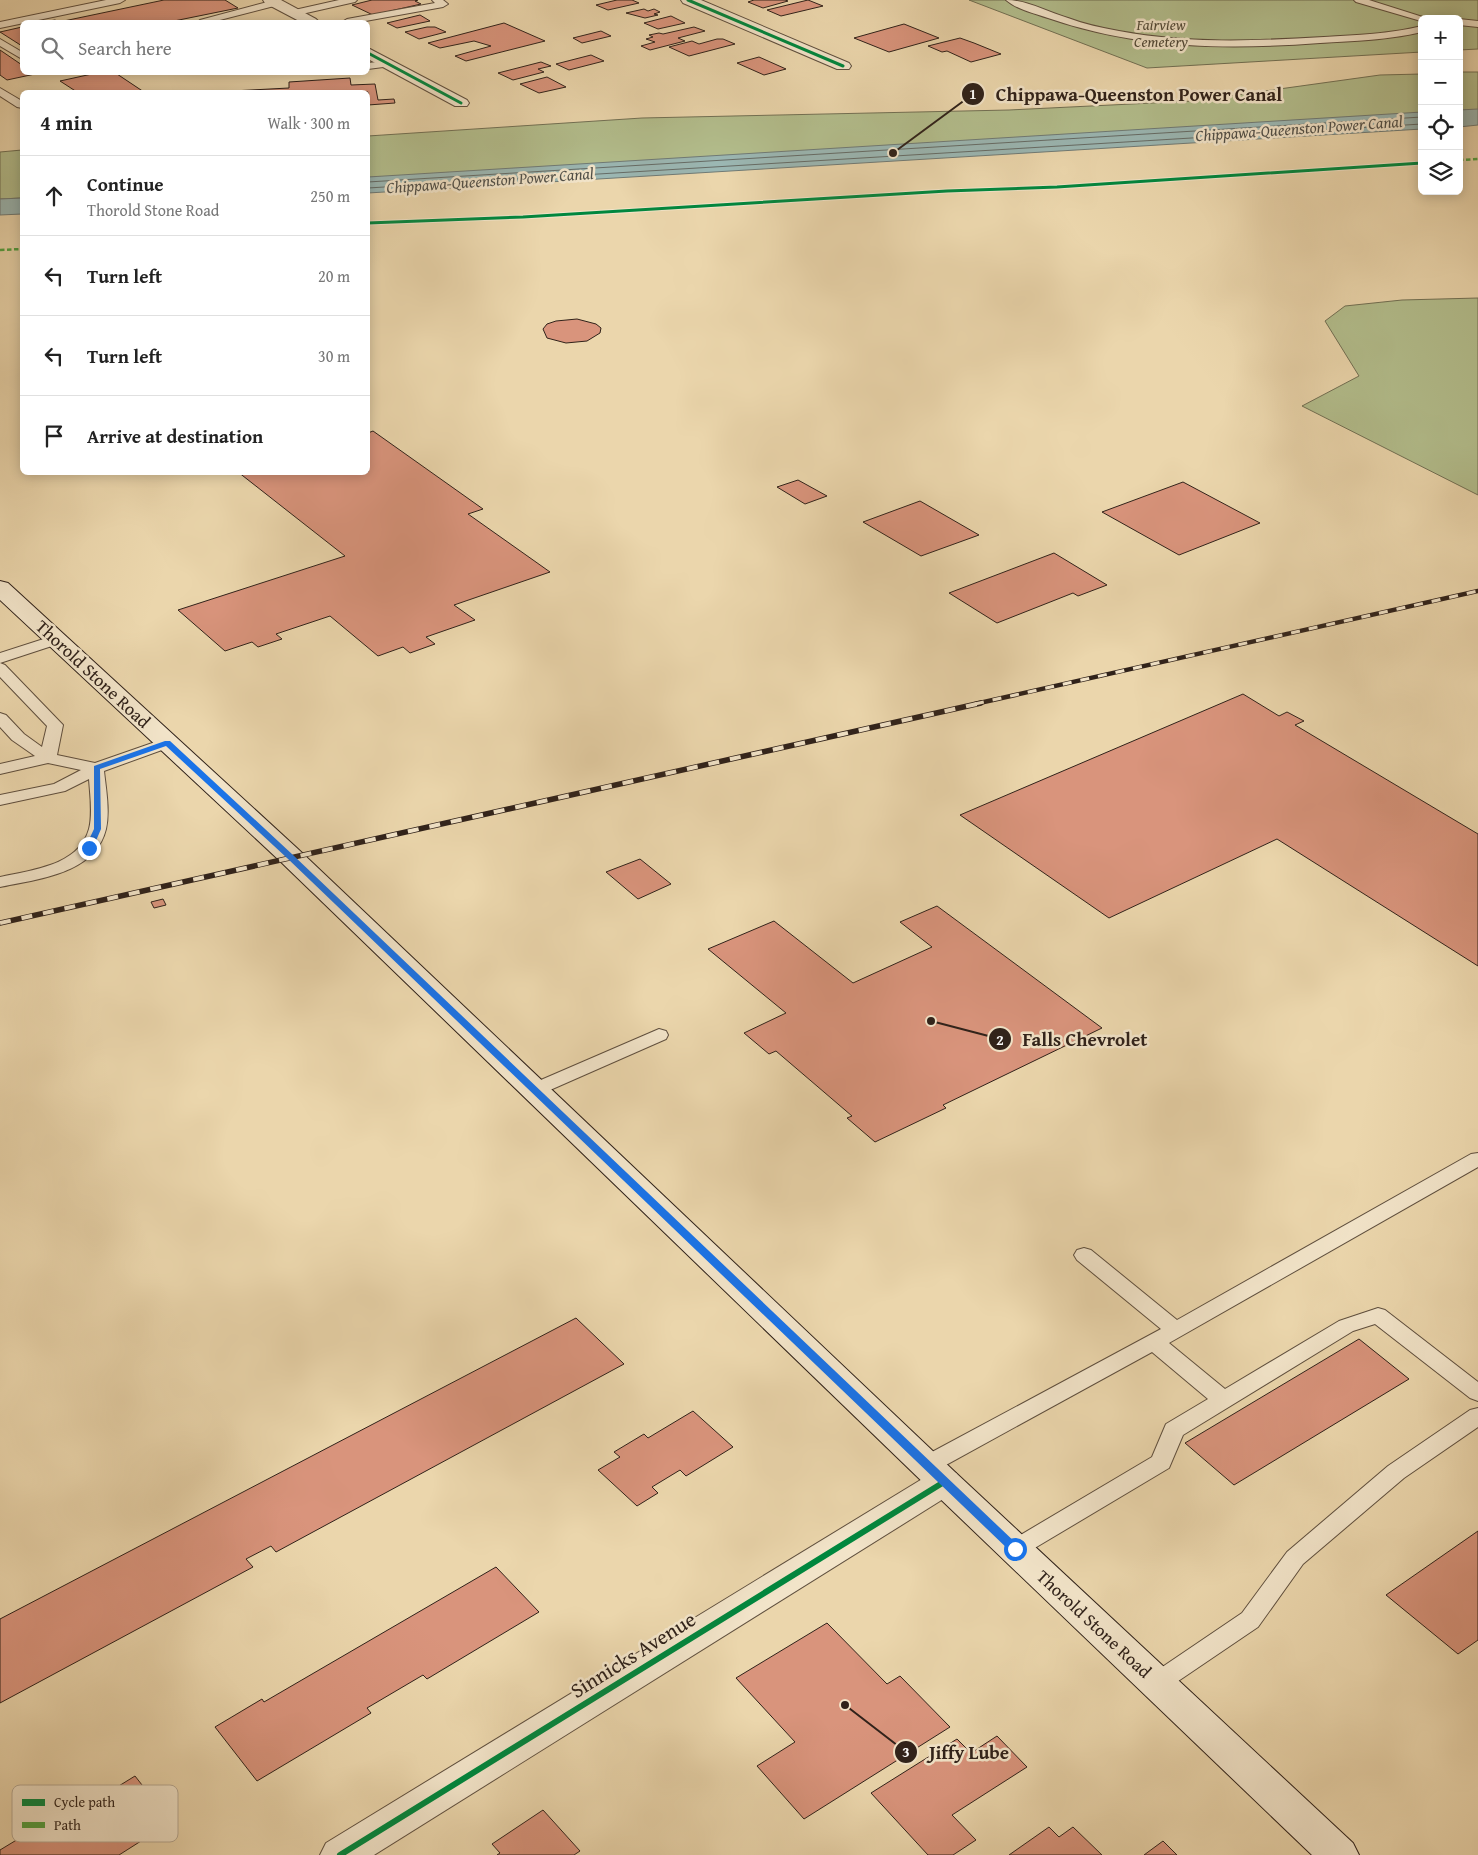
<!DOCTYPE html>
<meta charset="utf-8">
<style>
:root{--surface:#fff;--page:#f2f2f2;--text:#222;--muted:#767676;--line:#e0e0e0}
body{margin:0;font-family:"Gentium Book Plus",serif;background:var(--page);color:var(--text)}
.controls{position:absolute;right:15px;top:15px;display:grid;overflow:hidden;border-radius:8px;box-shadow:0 2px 12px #0003}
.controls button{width:45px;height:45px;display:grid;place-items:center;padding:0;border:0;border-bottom:1px solid var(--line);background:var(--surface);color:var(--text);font:25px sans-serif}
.stop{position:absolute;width:15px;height:15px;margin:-11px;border:4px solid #1a73e8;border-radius:50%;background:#fff}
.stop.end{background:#1a73e8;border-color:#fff;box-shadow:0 1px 5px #0008}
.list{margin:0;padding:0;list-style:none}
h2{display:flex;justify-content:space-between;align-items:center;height:65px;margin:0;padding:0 20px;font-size:21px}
h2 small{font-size:16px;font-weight:400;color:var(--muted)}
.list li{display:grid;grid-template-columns:32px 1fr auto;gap:15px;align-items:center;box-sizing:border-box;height:80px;padding:0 20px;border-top:1px solid var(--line)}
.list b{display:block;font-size:19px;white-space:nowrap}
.list p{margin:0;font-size:16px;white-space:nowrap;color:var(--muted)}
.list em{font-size:16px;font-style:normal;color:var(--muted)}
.icon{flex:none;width:28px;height:28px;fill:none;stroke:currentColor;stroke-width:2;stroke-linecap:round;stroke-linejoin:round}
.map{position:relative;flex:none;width:1478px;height:1855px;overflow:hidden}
.search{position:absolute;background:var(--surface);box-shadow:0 2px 12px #0003;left:20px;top:20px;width:350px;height:55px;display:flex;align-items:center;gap:12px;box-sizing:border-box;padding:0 18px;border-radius:8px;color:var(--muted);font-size:19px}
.panel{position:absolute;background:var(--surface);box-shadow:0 2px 12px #0003;left:20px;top:90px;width:350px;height:385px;border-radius:8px}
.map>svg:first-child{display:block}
.green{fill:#b3be8d;stroke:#727054}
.water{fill:#9bb7b3;stroke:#707b76}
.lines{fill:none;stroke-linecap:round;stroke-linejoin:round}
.shore{stroke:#666c66;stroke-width:1}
.building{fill:#d9947c;stroke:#30221a}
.service-casing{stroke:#5f4f3e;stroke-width:2}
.minor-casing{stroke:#5f4f3e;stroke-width:2}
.tertiary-casing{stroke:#5f4f3e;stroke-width:2}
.secondary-casing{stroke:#30221a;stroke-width:2}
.service{fill:#f2e4c9;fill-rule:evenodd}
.minor{fill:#f2e4c9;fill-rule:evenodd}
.tertiary{fill:#f2e4c9;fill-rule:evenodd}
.secondary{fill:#f2e4c9;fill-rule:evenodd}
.rail-far1-casing{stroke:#30221a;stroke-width:4.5}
.rail-casing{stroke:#30221a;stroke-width:5.5}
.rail-far1{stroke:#f2e4c9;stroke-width:3;stroke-dasharray:9;stroke-linecap:butt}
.rail{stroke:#f2e4c9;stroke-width:4;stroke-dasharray:11;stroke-linecap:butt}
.quiet{stroke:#52a240;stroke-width:2.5;stroke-dasharray:4.5 2.5;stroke-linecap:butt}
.cycleway-far1-casing{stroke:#f2e4c9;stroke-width:5}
.cycleway-casing{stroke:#f2e4c9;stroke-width:9}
.cycleway-far1{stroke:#00873e;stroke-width:3}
.cycleway{stroke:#00873e;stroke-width:6}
.route{fill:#1a73e8}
.labels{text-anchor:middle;stroke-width:5;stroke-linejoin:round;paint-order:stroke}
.far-park-label{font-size:15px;font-style:italic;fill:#514937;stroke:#f2e4c9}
.far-water-label{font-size:16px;font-style:italic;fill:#504f48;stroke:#f2e4c9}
.street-label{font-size:18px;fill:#30221a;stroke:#f2e4c9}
.near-street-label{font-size:21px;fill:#30221a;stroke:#f2e4c9}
.key{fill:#f2e4c9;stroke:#b8aa94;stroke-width:1}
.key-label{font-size:14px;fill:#30221a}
.leader{fill:none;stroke:#30221a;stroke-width:2}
.callout-dot{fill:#30221a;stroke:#f2e4c9;stroke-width:2}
.mark-label{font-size:15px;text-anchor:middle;font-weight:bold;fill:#fff}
.callout-label{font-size:19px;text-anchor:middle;font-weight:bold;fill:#30221a;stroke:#f2e4c9;stroke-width:5;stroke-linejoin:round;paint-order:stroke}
</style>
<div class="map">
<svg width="1478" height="1855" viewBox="0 0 1478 1855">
<rect width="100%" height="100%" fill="#ebd6ac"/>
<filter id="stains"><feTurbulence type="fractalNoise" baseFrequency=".004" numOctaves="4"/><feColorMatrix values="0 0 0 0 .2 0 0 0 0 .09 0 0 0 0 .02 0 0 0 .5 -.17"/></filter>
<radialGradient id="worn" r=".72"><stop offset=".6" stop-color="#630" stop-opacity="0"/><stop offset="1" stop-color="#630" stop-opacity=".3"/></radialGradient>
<g class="green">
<path d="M969,0h509v49l-19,1v-31h-37v33l-275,16z"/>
<path d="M1459,72h19v40l-19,1z"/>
<path d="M1422,74v41l-1054,63v-42l274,-18 367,-8 184,-9 187,-26z"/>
<path d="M22,150v48l-22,1v-47z"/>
<path d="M1478,298v197l-176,-89 57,-30 -34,-55 20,-15 57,-6z"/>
</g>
<g class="water">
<path d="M1478,109v16l-19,2v-17z"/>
<path d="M1422,112v17l-1054,64v-16z"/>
<path d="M22,198v16l-22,1v-16z"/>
</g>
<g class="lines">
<g class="shore">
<path d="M368,182l1054,-65"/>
<path d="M368,188l1054,-64"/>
</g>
</g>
<g class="building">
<path d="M164,0h61l13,8 -69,14h-126l12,-2 4,2z"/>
<path d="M372,0h46l-3,1 6,3 -48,11 -21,-10z"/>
<path d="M617,0h15l7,3 -31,7 -12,-5z"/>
<path d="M754,0h31l3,1 -25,7 -15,-6z"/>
<path d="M808,0l15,6 -42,10 -14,-6z"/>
<path d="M644,9l4,2 6,-2 6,3 -6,2 4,1 -13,3 -19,-5z"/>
<path d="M420,15l10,6 -33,7 -10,-5z"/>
<path d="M671,16l14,7 -27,6 -14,-6z"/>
<path d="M504,23l41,18 -79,20 -11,-5 36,-10 -17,-5 -34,7 -12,-5z"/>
<path d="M904,24l35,14 -50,14 -35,-14z"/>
<path d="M22,27v19l-22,-14z"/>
<path d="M427,27h8l11,5 -27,7 -14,-7z"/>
<path d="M694,27l11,4 -27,7 7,3 -35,9 -9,-4 14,-4 -9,-3 7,-2 -4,-2 10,-2 4,1z"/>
<path d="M601,31l10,5 -29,7 -9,-5z"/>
<path d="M960,38l14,5 27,11 -30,8 -24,-11 -5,1 -14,-6z"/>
<path d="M717,39h6l12,5 -46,12 -20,-9 23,-6 7,3z"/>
<path d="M0,50l22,15v7l13,2 -28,6 -7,-5z"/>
<path d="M591,55l13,6 -35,9 -13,-6z"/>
<path d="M759,57l27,12 -22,6 -27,-12z"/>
<path d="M541,62l10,4 -13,3 6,3 -31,8 -15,-7z"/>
<path d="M101,72h13l30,20h-67l-17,-11z"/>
<path d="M547,77l19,10 -27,6 -19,-9z"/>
<path d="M350,78l1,7 24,-1 3,16 16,-1 1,4 -27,2v-13h-155l76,-4v-6z"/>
<path d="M577,319l19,5 5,4 -1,5 -13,8 -21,2 -19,-5 -4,-9 4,-5 9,-3z"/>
<path d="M373,431l110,78 -15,5 82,58 -96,33 21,15 -49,17 9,7 -25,9 -7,-6 -25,9 -48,-40 -54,18 6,5 -24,8 -6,-5 -27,9 -47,-41 167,-54 -107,-84h130v-39z"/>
<path d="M798,480l29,16 -22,8 -28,-17z"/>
<path d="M1183,482l77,41 -81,32 -77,-43z"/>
<path d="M920,501l59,34 -58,21 -58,-34z"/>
<path d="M1054,553l53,32 -29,11 -5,-3 -76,30 -48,-30z"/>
<path d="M1243,694l36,22 8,-4 17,9 -9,4 183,109v132l-201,-127 -168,79 -149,-103z"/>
<path d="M640,859l31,25 -33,15 -32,-27z"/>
<path d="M163,899l3,6 -12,3 -3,-6z"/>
<path d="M937,906l165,122 -159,77 3,3 -71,34 -28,-24 5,-2 -76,-65 -7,3 -25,-21 42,-20 -78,-64 66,-28 79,62 79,-36 -32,-25z"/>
<path d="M576,1318l48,46 -348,188 -5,-6 -25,13 7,8 -253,136v-84z"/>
<path d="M1359,1339l50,40 -175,106 -49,-42z"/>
<path d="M693,1411l40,36 -47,29 -6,-6 -28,17 6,6 -21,13 -39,-36 22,-13 -6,-5 30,-18 4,4z"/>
<path d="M1478,1531v109l-20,14 -72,-59z"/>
<path d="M496,1567l43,45 -112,67 -4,-4 -56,33 4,5 -114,68 -42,-54 47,-28 2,3z"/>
<path d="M827,1623l60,61 13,-8 50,51 -146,92 -47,-53 38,-24 -59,-64z"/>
<path d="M997,1736l30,31 -75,48 24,25 -23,15h-25l-57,-62 86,-54 14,14z"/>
<path d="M135,1776l36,46 -52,33h-119v-5l71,-43 4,6z"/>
<path d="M543,1810l37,41 -6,4h-77l3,-2 -8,-9z"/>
<path d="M1049,1827l10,10 14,-10 29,28h-93z"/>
<path d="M1163,1841l14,14h-33z"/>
</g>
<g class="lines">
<defs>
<g id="service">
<path d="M106,0h19l-5,3 -120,25v-6z"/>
<path d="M275,0l3,1v4l-66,17h-14l2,-2z"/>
<path d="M339,0h18l-2,2 -62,14 -5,-3 2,-2z"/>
<path d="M432,0h11l5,4 -5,3 -83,15h-18l5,-3 88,-16z"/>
<path d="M1006,0c21,0 41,12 62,18 16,6 34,10 51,13 69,13 136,10 205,6 33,-2 65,-3 98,-11v6c-34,8 -67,9 -102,11 -94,7 -182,6 -272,-25 -13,-4 -32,-9 -42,-18z"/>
<path d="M1354,0h15l60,19h-7l-1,2 -65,-19z"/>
<path d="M1459,19l19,2v6l-19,-2z"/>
<path d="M0,39l22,13v7l-22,-13z"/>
<path d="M387,61l5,3 -1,2 -23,3v-6z"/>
<path d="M0,88l22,13v7l-5,-1 -17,-11z"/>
<path d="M56,635l5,2 3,3 -3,3 -61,20v-10z"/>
<path d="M0,663l5,2 58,60 -6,30 38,8 66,-23h12l2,3 -2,3 -69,25c2,18 6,40 2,58 -11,45 -68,50 -106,58v-10c31,-7 79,-11 89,-48 4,-15 1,-35 0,-50l-24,12 -65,14v-10l54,-11 27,-14 -33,-7 -48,11v-10l35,-8 -23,-16 -12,-13v-14l6,2 18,19 18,13 5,-21 -47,-49z"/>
<path d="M659,1029l7,2 2,4 -2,4 -125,55 -7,2 -7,-2 -2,-4 2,-4z"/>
<path d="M1478,1153v14l-309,176 56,46 114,-68 39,-13 7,2 93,72v19l-8,-3 -95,-74 -22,7 -170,104 -14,33 -146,87 -8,3 -8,-3 -3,-6 3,-6 145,-86 14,-33 42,-25 -56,-47 -217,119 -8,2 -8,-2 -3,-6 3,-6 242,-130 -84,-69 -3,-5 3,-5 7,-2 7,2 86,70 294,-166z"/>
<path d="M1478,1408v19l-74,51 -101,86 -45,63 -93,63 -8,3 -8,-3 -4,-7 4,-7 93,-63 45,-61 101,-86 82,-56z"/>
</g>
<g id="minor">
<path d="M263,0h18l35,19 3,3h-18l-36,-19z"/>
<path d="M681,0h20l148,63 2,3 -2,3h-12l-154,-66z"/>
<path d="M368,48l99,52 2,3 -2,3h-12l-87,-47z"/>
</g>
<path id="tertiary" d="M944,1469l12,4 6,9 -6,9 -582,364h-54l6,-12 606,-370z"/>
<path id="secondary" d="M0,581l8,2 291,267 657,623 397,370 6,12h-47l-380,-364 -651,-629 -281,-262z"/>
</defs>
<use href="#service" class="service-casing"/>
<use href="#minor" class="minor-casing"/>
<use href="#tertiary" class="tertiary-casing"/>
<use href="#secondary" class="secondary-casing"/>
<use href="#service" class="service"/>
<use href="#minor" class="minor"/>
<use href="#tertiary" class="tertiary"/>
<use href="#secondary" class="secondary"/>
<defs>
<path id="rail-far1" d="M975,704l503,-113"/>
<path id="rail" d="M0,923l981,-220"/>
</defs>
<use href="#rail-far1" class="rail-far1-casing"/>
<use href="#rail" class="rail-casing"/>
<use href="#rail-far1" class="rail-far1"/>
<use href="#rail" class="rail"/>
<g class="quiet">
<path d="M1459,160l19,-1"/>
<path d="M0,250l22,-1"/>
</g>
<defs>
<g id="cycleway-far1">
<path d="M688,0l155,66"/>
<path d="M368,53l93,50"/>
<path d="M368,223l155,-6 424,-26 110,-4 365,-24"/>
</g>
<path id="cycleway" d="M340,1855l604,-373"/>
</defs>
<use href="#cycleway-far1" class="cycleway-far1-casing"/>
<use href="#cycleway" class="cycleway-casing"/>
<use href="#cycleway-far1" class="cycleway-far1"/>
<use href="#cycleway" class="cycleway"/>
</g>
<path class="route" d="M165,741h5l123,114 726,691 1,3 -1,3h-8l-724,-694 -121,-112 -66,23 1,60 -9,21h-6l-1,-2 9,-19v-63z"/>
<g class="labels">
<g class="far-park-label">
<text x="1161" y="30">Fairview<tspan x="1161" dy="17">Cemetery</tspan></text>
</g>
<g class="far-water-label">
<text transform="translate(1299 128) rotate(-4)" y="6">Chippawa-Queenston Power Canal</text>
<text transform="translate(490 180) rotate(-4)" y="6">Chippawa-Queenston Power Canal</text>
</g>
<g class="street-label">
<text transform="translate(93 674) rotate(43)" y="6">Thorold Stone Road</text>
<text transform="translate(1094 1624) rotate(43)" y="6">Thorold Stone Road</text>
</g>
<g class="near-street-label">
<text transform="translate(633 1655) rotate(-32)" y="7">Sinnicks Avenue</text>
</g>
</g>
<rect x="12" y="1785" width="166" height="57" rx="8" class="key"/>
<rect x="22" y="1799" width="23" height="7" fill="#00873e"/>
<rect x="22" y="1822" width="23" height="6" fill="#52a240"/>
<g class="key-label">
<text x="54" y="1807">Cycle path</text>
<text x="54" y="1830">Path</text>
</g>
<path class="leader" d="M893 153L973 94M931 1021L1000 1039M845 1705L906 1752"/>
<g class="callout-dot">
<circle cx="893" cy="153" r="5"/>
<circle cx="931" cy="1021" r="5"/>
<circle cx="845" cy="1705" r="5"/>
<circle cx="973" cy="94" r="12"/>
<circle cx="1000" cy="1039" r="12"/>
<circle cx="906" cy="1752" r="12"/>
</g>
<g class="mark-label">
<text x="973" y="99">1</text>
<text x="1000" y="1045">2</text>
<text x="906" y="1757">3</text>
</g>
<g class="callout-label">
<text x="1139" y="101">Chippawa-Queenston Power Canal</text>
<text x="1085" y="1046">Falls Chevrolet</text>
<text x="969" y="1759">Jiffy Lube</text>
</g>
<rect width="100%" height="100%" filter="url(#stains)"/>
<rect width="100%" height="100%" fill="url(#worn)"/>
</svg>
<div class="controls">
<button>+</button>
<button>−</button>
<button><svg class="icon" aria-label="locate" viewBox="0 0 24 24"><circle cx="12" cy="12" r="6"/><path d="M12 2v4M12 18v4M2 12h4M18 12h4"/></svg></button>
<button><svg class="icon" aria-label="layers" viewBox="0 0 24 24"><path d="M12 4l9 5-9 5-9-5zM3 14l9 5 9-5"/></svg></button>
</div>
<div class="stop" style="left:1015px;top:1549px"></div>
<div class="stop end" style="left:89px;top:848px"></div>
<div class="search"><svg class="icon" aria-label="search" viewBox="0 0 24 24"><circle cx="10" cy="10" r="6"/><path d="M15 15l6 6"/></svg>Search here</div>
<section class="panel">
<h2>4 min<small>Walk · 300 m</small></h2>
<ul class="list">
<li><svg class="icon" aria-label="ahead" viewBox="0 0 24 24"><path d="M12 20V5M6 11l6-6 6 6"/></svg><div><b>Continue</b><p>Thorold Stone Road</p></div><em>250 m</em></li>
<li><svg class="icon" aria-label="left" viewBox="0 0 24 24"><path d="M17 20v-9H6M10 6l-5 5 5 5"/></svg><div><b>Turn left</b></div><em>20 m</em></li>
<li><svg class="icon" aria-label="left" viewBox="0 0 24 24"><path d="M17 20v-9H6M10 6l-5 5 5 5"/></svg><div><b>Turn left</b></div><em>30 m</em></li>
<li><svg class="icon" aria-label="arrive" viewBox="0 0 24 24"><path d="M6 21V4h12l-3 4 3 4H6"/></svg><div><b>Arrive at destination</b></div></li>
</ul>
</section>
</div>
